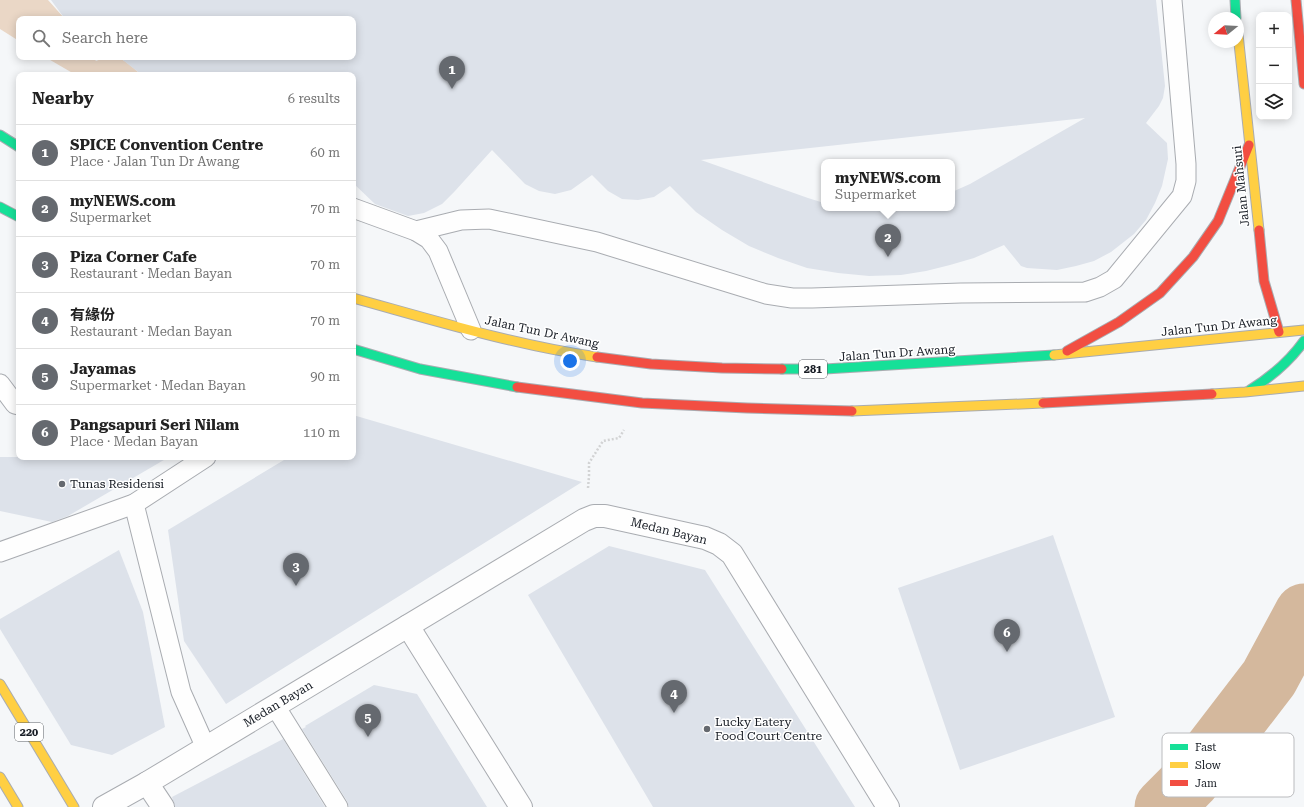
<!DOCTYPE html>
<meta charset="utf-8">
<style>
:root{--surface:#fff;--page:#f2f2f2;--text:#222;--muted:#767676;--line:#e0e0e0;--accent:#65696f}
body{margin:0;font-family:"Roboto Serif","Noto Sans SC",serif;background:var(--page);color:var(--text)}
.controls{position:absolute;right:12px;top:12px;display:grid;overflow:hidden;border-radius:8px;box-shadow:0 2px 10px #0003}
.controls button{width:36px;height:36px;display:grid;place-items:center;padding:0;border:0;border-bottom:1px solid var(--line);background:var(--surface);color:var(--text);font:20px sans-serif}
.compass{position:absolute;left:1208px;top:12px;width:36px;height:36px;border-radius:50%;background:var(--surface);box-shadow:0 2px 10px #0003;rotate:252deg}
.you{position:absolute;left:570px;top:361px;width:14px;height:14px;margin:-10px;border:3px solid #fff;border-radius:50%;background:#1a73e8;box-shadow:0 0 0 6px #1a73e833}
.badge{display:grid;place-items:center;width:26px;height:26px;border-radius:50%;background:var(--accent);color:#fff;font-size:13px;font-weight:700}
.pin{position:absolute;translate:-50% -33px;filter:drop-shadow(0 1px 2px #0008)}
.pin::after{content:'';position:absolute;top:21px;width:14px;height:12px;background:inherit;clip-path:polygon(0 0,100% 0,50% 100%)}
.popup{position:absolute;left:821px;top:159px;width:134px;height:52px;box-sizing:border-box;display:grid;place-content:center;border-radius:8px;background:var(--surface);filter:drop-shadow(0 1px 3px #0005);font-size:13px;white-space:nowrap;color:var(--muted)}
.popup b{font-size:15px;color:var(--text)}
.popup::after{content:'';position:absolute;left:50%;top:100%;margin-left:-8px;border:8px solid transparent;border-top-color:var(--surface)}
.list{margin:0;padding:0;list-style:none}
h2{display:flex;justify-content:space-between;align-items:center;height:52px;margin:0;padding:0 16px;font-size:17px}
h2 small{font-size:13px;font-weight:400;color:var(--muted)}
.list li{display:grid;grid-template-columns:26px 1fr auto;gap:12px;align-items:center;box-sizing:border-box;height:56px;padding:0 16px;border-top:1px solid var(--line)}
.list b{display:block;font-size:15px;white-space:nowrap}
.list p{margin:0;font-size:13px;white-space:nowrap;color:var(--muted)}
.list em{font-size:13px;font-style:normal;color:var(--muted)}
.icon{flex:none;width:22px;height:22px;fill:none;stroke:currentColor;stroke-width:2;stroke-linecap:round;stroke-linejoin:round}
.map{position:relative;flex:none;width:1304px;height:807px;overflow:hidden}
.search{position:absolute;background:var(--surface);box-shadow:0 2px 10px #0003;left:16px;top:16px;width:340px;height:44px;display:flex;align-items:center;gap:10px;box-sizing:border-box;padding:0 14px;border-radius:8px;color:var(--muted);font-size:15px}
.panel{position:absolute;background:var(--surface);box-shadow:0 2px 10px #0003;left:16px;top:72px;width:340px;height:388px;border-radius:8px}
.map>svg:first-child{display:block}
.green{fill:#ead7c6}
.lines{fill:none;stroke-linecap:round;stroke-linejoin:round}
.river{stroke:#d4b89d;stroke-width:59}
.building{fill:#dde2ea;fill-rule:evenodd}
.lane-casing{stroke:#a9acb1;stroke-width:21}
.street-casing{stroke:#a9acb1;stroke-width:24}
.fast-casing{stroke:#a9acb1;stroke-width:11}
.slow-casing{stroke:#a9acb1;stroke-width:11}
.jam-casing{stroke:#a9acb1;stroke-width:11}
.path{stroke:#d2d3d4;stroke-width:2.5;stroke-dasharray:2 2;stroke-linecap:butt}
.lane{stroke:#fefefe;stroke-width:19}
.street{stroke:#fefefe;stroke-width:22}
.fast{stroke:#16e098;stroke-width:9}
.slow{stroke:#ffcf43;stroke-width:9}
.jam{stroke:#f24e42;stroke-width:9}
.poi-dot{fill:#65696f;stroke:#fff;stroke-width:1.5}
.labels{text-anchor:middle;stroke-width:3;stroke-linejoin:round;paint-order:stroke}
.shield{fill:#fff;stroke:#5d6166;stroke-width:1}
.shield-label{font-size:11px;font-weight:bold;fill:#181d25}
.street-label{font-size:12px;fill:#181d25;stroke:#fff}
.poi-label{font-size:12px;fill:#181d25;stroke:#fff;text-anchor:start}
.key{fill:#fff;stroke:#babbbe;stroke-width:1}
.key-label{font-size:11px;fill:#181d25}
</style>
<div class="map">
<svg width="1304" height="807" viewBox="0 0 1304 807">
<rect width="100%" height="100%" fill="#f5f7f9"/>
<g class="green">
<path d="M0,0h48l17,19h-46v22l-19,-12z"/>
<path d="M45,57h48l3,4c23,-10 28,0 46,14h-66z"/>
</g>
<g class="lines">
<path class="river" d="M1164,807l26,-26 79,-103 35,-65"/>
</g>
<g class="building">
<path d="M51,0h1105l9,86 -2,12 -4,8 -13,17 21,20 1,16 -6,27 -7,17 -9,17 -12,14 -23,18 -17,9 -18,5 -19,4 -30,-2 -6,-2 -17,-21 -30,13 -24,7 -24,6 -25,4 -32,1 -31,-3 -31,-5 -29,-10 -29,-12 -27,-16 -26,-18 -26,-26 -16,11 -16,3 -16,-1 -14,-8 -16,-16 -21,15 -16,4 -16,-3 -14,-7 -33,-34 -37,41 -13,13 -18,9 -16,3 -33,-12 -22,-21v-108h-211l-23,-18h234v-38h-288zM1085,118l-115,66 -18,8v16h-128v-5l-16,-5 -107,-38z"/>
<path d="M353,415l229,67 -356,222 -42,-63 -16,-111 121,-73h64z"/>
<path d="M0,457h169l-101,59 -16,6 -52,-11z"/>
<path d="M1053,535l62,182 -155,53 -62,-182z"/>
<path d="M609,546l96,24 150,237h-202l-125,-212z"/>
<path d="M119,550l24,62 22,115 -53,28 -41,-10 -71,-116v-10z"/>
<path d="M374,685l43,9 70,113h-138l-2,-6 -45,-72 4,-2 -1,-1z"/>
<path d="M283,739l42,68h-150l-3,-10z"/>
</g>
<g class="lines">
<defs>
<g id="lane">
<path d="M353,208l63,23 13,8 9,12 33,79"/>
<path d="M416,231l45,-11 28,-1 108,23 169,52 26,4h20l149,-5 124,-1 15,-5 14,-8 68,-83 4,-15v-17l-14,-164"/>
<path d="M0,384l15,20 4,1"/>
<path d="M134,504l47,188 25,56"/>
<path d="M0,552l134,-48 72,-47"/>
<path d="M275,706l63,101"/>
</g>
<g id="street">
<path d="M408,626l113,181"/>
<path d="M147,783l16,24"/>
<path d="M104,807l43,-24 437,-263 10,-4h11l100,22 14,6 13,10 156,253"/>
</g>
<g id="fast">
<path d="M1235,0l1,18"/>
<path d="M0,135l19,12"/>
<path d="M0,207l19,10"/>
<path d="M353,349l67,20 97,18"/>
<path d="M782,369h43l229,-14"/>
<path d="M1250,390c21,-13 39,-28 54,-49"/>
</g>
<g id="slow">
<path d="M1238,34l21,196"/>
<path d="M353,298c80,22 161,47 244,59"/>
<path d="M1054,355l250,-25"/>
<path d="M1212,394l33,-2 59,-6"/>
<path d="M852,411l191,-8"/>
<path d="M0,684l74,123"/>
<path d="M0,777l18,30"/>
</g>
<g id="jam">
<path d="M1296,0l8,84"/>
<path d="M1259,230l5,51 15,51"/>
<path d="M1067,351l52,-29 41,-29 33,-36 25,-36 31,-76"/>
<path d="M597,357l54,7 71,4 60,1"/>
<path d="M517,387l125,16 105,5 105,3"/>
<path d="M1043,403l169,-9"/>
</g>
</defs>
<use href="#lane" class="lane-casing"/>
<use href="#street" class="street-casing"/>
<use href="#fast" class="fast-casing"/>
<use href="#slow" class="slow-casing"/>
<use href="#jam" class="jam-casing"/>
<path class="path" d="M588,488l1,-12v-13l14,-22 16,-3 5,-8"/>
<use href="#lane" class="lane"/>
<use href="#street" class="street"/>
<use href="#fast" class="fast"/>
<use href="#slow" class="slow"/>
<use href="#jam" class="jam"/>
</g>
<g class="poi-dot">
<circle cx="62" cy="484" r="4"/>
<circle cx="707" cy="729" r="4"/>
</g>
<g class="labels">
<g class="shield">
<rect x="799" y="360" width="28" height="18" rx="3"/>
<rect x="15" y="723" width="28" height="18" rx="3"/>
</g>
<g class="shield-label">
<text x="813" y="373">281</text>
<text x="29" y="736">220</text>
</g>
<g class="street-label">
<text transform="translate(1241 186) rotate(-96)" y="4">Jalan Mahsuri</text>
<text transform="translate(1219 326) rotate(-6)" y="4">Jalan Tun Dr Awang</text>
<text transform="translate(542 332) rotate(12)" y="4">Jalan Tun Dr Awang</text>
<text transform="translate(897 353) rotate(-4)" y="4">Jalan Tun Dr Awang</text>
<text transform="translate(669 531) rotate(14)" y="4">Medan Bayan</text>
<text transform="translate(278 704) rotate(-31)" y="4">Medan Bayan</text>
</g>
<g class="poi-label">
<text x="70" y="488">Tunas Residensi</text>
<text x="715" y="726">Lucky Eatery<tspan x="715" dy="14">Food Court Centre</tspan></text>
</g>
</g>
<rect x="1162" y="733" width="132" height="64" rx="6" class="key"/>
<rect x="1170" y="744" width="18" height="6" fill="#16e098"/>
<rect x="1170" y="762" width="18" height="6" fill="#ffcf43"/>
<rect x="1170" y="780" width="18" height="6" fill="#f24e42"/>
<g class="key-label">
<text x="1195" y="751">Fast</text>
<text x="1195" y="769">Slow</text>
<text x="1195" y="787">Jam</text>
</g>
</svg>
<div class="controls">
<button>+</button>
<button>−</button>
<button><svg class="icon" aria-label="layers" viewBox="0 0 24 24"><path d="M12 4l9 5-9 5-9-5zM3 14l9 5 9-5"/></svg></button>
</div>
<svg class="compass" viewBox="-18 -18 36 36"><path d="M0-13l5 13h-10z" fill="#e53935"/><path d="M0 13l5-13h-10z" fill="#767676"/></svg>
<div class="you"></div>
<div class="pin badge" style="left:452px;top:89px">1</div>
<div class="pin badge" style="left:888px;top:257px">2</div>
<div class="popup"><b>myNEWS.com</b>Supermarket</div>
<div class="pin badge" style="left:296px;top:586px">3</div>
<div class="pin badge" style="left:674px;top:713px">4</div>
<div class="pin badge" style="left:368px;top:737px">5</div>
<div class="pin badge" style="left:1007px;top:652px">6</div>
<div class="search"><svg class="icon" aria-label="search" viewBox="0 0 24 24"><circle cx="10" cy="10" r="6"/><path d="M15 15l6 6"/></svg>Search here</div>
<section class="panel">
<h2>Nearby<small>6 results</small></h2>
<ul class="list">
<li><span class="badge">1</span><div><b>SPICE Convention Centre</b><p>Place · Jalan Tun Dr Awang</p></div><em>60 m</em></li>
<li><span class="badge">2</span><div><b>myNEWS.com</b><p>Supermarket</p></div><em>70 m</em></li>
<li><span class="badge">3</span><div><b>Piza Corner Cafe</b><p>Restaurant · Medan Bayan</p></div><em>70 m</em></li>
<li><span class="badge">4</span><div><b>有緣份</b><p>Restaurant · Medan Bayan</p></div><em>70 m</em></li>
<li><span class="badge">5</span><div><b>Jayamas</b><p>Supermarket · Medan Bayan</p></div><em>90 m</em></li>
<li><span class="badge">6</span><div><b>Pangsapuri Seri Nilam</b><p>Place · Medan Bayan</p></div><em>110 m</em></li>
</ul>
</section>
</div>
